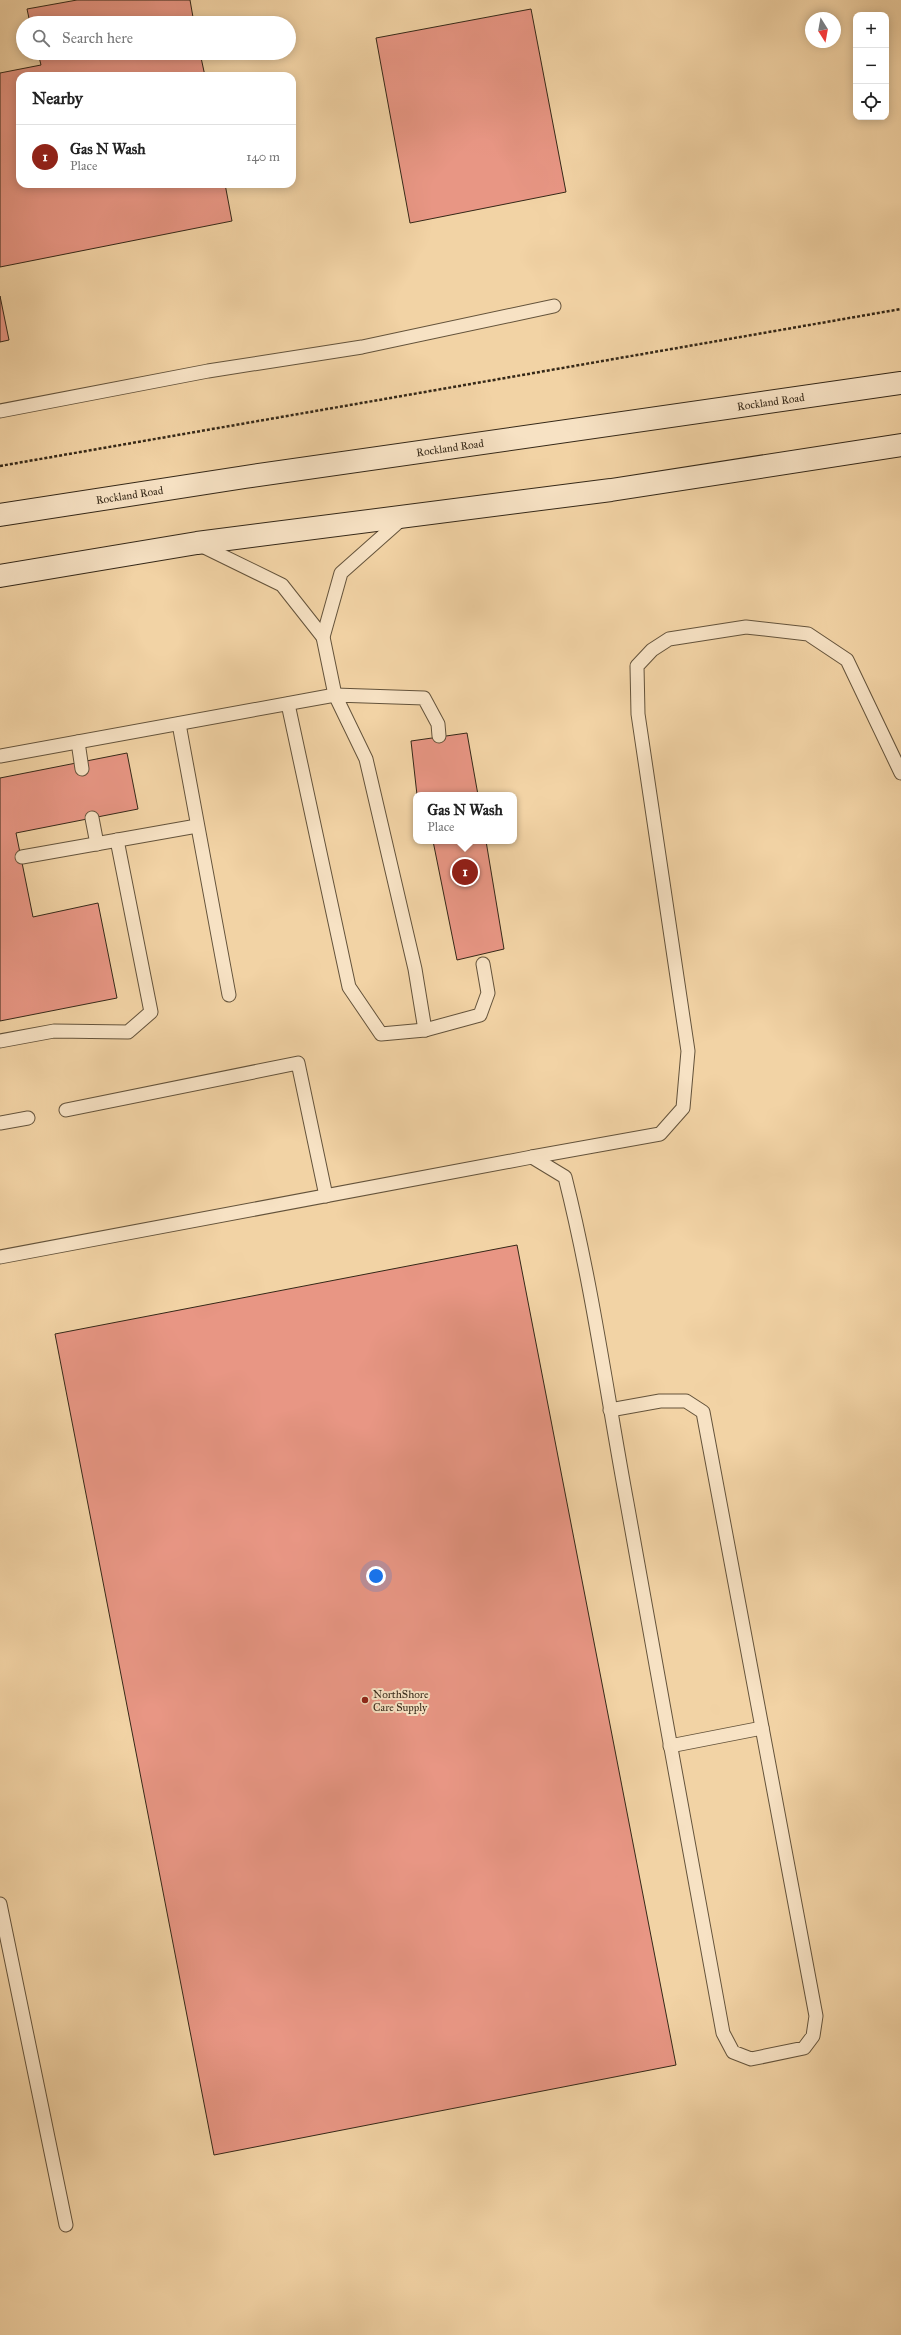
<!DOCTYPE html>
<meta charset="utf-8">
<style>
:root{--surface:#fff;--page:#f2f2f2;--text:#222;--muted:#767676;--line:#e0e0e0;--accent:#8f2418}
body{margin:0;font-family:"IM FELL Great Primer",serif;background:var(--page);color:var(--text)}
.controls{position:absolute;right:12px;top:12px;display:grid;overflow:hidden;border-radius:8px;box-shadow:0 2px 10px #0003}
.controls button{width:36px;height:36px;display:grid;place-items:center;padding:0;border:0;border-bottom:1px solid var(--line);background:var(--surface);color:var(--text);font:20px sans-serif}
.compass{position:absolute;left:805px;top:12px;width:36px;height:36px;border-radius:50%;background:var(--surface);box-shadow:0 2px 10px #0003;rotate:169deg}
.you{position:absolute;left:376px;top:1576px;width:14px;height:14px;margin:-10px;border:3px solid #fff;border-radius:50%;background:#1a73e8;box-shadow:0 0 0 6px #1a73e833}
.badge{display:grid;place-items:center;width:26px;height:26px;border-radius:50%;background:var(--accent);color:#fff;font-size:13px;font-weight:700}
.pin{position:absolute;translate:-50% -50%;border:2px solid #fff;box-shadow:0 1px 4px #0006}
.popup{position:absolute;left:413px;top:792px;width:104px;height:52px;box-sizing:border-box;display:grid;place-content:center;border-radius:8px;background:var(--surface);filter:drop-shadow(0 1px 3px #0005);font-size:13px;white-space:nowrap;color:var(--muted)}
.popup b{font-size:15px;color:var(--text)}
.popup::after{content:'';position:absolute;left:50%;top:100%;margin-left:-8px;border:8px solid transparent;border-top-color:var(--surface)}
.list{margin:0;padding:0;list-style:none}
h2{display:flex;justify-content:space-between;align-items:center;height:52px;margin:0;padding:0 16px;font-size:17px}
h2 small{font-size:13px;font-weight:400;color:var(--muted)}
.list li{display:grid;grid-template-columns:26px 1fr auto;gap:12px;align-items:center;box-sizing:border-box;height:64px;padding:0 16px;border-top:1px solid var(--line)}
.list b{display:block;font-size:15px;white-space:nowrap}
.list p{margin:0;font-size:13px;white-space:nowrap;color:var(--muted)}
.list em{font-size:13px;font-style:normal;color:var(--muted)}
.icon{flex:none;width:22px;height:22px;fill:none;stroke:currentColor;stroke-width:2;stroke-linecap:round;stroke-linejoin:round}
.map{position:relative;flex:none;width:901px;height:2335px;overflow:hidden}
.search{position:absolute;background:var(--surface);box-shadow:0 2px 10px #0003;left:16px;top:16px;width:280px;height:44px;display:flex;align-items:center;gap:10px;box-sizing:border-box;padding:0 14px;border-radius:22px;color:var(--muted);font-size:15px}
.panel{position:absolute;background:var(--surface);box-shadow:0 2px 10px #0003;left:16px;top:72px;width:280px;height:116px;border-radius:12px}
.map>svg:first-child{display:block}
.building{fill:#e89684;stroke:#352818}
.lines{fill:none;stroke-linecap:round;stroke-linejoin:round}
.lane-casing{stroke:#64533b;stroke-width:15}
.secondary-casing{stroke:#352818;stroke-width:24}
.path{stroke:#352818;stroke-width:2.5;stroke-dasharray:3 2;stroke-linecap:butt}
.lane{stroke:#f7e2c4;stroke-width:13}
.secondary{stroke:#f7e2c4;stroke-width:22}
.poi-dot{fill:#8f2418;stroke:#f7e2c4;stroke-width:1.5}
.labels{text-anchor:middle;stroke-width:4;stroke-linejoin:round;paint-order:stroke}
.street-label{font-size:11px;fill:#352818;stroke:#f7e2c4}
.poi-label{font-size:11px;fill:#352818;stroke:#f7e2c4;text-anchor:start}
</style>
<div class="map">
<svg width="901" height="2335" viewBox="0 0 901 2335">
<rect width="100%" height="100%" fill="#f2d3a5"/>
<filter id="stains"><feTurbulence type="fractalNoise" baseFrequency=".005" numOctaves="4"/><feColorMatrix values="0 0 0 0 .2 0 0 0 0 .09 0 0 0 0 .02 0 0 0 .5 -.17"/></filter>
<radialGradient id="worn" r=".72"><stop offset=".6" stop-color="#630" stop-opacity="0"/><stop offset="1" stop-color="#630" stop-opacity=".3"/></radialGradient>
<g class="building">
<path d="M77,0h113l4,23h-164l-3,-14z"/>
<path d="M531,9l35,183 -156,31 -34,-185z"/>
<path d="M38,53h162l5,23h-185v108h205l7,37 -232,46v-194l41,-8z"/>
<path d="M0,296l9,44 -9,2z"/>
<path d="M467,733l11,62h-61l-6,-54z"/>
<path d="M127,753l11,56 -122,24 17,84 65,-14 19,95 -117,23v-243z"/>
<path d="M433,841h53l18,108 -47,11z"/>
<path d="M517,1245l159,820 -462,90 -159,-821z"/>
</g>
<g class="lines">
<defs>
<g id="lane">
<path d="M0,411l208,-40 154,-24 192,-41"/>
<path d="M198,544l84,41 41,52"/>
<path d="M288,704l61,283 32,47 44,-4 55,-15 8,-22 -5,-29"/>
<path d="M179,724l50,271"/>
<path d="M78,742l4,27"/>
<path d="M0,756l335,-61 -12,-58 18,-64 62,-55"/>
<path d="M92,818l5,26"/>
<path d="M22,857l175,-31"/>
<path d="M425,1030l-10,-61 -49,-210 -31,-64 89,3 14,26 1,12"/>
<path d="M0,1041l54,-10 74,1 23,-20 -34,-172"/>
<path d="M66,1110l232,-47 28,133"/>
<path d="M0,1123l28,-5"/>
<path d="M532,1157l128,-23 23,-26 5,-57 -50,-337 -1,-48 15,-16 17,-11 77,-12 62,7 39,26 54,113"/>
<path d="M0,1257l532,-100 33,20c27,107 42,218 62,326 31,177 64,353 96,530l10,19 18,7 53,-11 9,-12 3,-20 -113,-604 -17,-11h-26l-50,9"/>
<path d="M670,1746l92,-18"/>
<path d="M0,1904l66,321"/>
</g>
<g id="secondary">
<path id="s1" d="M0,515l245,-38 656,-94"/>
<path d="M0,576l197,-33 414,-53 290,-45"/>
</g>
</defs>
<use href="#lane" class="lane-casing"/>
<use href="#secondary" class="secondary-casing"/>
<path class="path" d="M0,466l901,-157"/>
<use href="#lane" class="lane"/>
<use href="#secondary" class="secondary"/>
</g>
<circle class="poi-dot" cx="365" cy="1700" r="4"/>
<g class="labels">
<g class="street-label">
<text dy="4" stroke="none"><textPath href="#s1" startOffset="779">Rockland Road</textPath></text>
<text dy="4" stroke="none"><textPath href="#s1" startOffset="455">Rockland Road</textPath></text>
<text dy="4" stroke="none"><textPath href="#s1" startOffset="131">Rockland Road</textPath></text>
</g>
<g class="poi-label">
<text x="373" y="1698">NorthShore<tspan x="373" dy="13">Care Supply</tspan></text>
</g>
</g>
<rect width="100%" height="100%" filter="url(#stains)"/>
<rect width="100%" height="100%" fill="url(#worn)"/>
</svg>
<div class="controls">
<button>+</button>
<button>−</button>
<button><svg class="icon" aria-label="locate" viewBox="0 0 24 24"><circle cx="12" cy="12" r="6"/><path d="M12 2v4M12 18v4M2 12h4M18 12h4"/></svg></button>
</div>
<svg class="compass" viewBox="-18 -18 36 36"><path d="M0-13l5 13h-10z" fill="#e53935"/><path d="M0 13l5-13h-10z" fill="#767676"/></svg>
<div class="you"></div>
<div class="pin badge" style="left:465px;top:872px">1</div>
<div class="popup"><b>Gas N Wash</b>Place</div>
<div class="search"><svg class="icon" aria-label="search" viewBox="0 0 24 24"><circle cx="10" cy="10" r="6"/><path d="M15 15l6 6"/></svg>Search here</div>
<section class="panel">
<h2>Nearby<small></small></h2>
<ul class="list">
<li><span class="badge">1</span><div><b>Gas N Wash</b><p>Place</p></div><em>140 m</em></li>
</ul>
</section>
</div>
